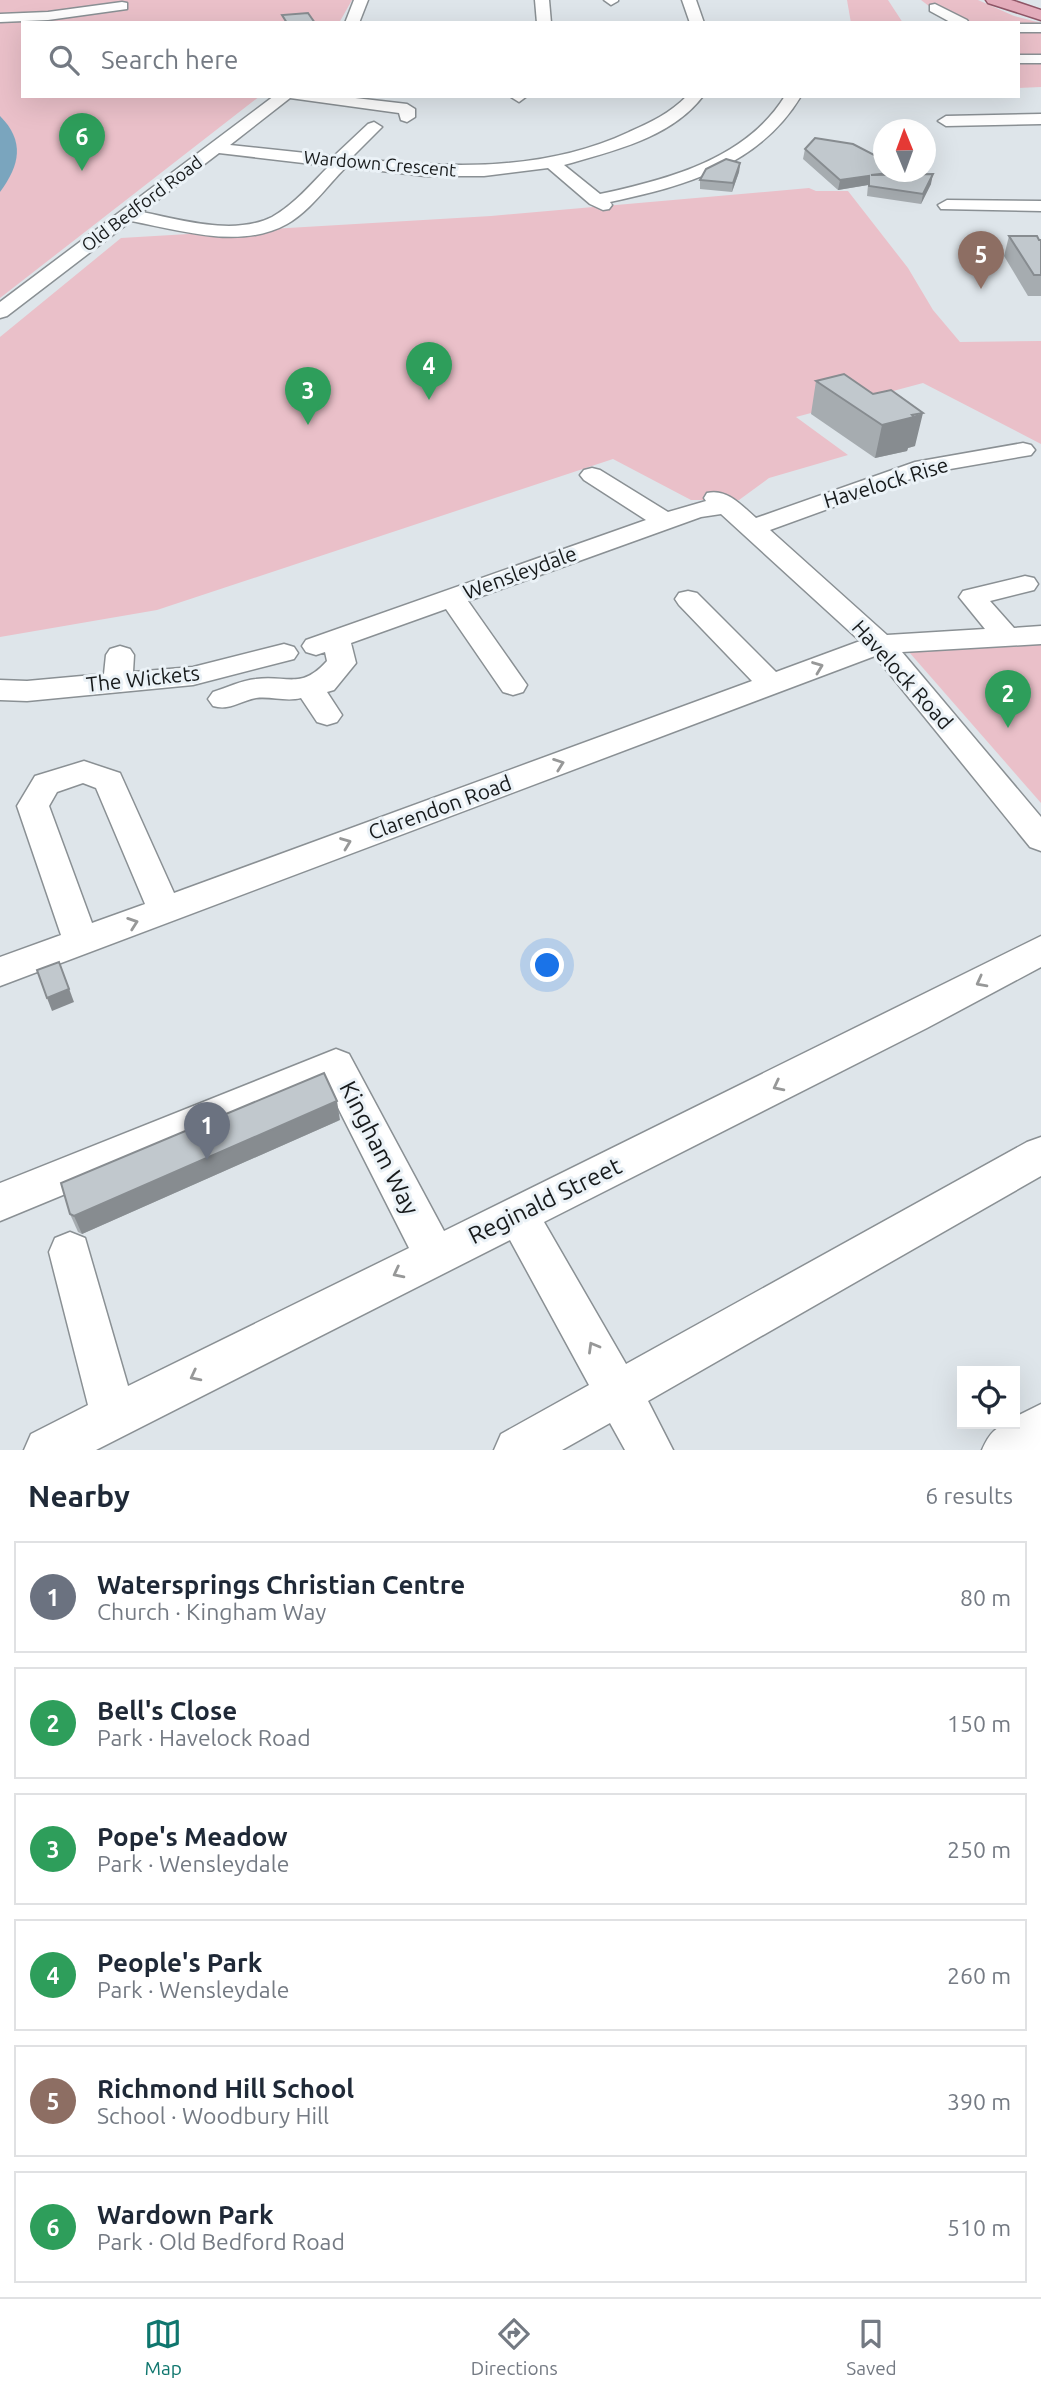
<!DOCTYPE html>
<meta charset="utf-8">
<style>
:root{--surface:#fff;--page:#f2f2f3;--text:#1f2937;--muted:#747a83;--line:#e0e1e3;--accent:#0f766e}
body{margin:0;font-family:Ubuntu,sans-serif;background:var(--page);color:var(--text)}
.controls{position:absolute;right:21px;bottom:21px;display:grid;overflow:hidden;border-radius:0px;box-shadow:0 7px 28px #0002}
.controls button{width:63px;height:63px;display:grid;place-items:center;padding:0;border:0;border-bottom:2px solid var(--line);background:var(--surface);color:var(--text);font:35px sans-serif}
.compass{position:absolute;left:873px;top:119px;width:63px;height:63px;border-radius:50%;background:var(--surface);box-shadow:0 7px 28px #0002;rotate:359deg}
.you{position:absolute;left:548px;top:966px;width:24px;height:24px;margin:-18px;border:5px solid #fff;border-radius:50%;background:#1a73e8;box-shadow:0 0 0 10px #1a73e833}
.badge{display:grid;place-items:center;width:46px;height:46px;border-radius:50%;background:var(--accent);color:#fff;font-size:23px;font-weight:700}
.pin{position:absolute;translate:-50% -58px;filter:drop-shadow(0 2px 4px #0008)}
.pin::after{content:'';position:absolute;top:37px;width:24px;height:21px;background:inherit;clip-path:polygon(0 0,100% 0,50% 100%)}
.list{margin:0;padding:0;list-style:none}
h2{display:flex;justify-content:space-between;align-items:center;height:91px;margin:0;padding:0 28px;font-size:30px}
h2 small{font-size:23px;font-weight:400;color:var(--muted)}
.list li{display:grid;grid-template-columns:46px 1fr auto;gap:21px;align-items:center;box-sizing:border-box;height:112px;margin:0 14px 14px;padding:0 14px;border:2px solid var(--line);border-radius:0px}
.list b{display:block;font-size:26px;white-space:nowrap}
.list p{margin:0;font-size:23px;white-space:nowrap;color:var(--muted)}
.list em{font-size:23px;font-style:normal;color:var(--muted)}
.icon{flex:none;width:38px;height:38px;fill:none;stroke:currentColor;stroke-width:2;stroke-linecap:round;stroke-linejoin:round}
.map{position:relative;flex:none;width:1041px;height:1450px;overflow:hidden}
.search{position:absolute;background:var(--surface);box-shadow:0 7px 28px #0002;left:21px;right:21px;top:21px;height:77px;display:flex;align-items:center;gap:18px;box-sizing:border-box;padding:0 24px;border-radius:0px;color:var(--muted);font-size:26px}
.sheet{height:847px;background:var(--surface)}
nav{display:flex;justify-content:space-around;align-items:center;box-sizing:border-box;height:98px;border-top:2px solid var(--line);background:var(--surface);font-size:19px;color:var(--muted)}
nav a{display:grid;justify-items:center;gap:4px}
nav .on{color:var(--accent)}
.map>svg:first-child{display:block}
.green{fill:#eac0c9}
.water{fill:#7aa5be}
.lines{fill:none;stroke-linecap:round;stroke-linejoin:round}
.minor-casing{stroke:#8a9094;stroke-width:3}
.major-casing{stroke:#8f5566;stroke-width:3}
.minor{fill:#fff;fill-rule:evenodd}
.major{fill:#e3acbb;fill-rule:evenodd}
.wall{fill:#a6acb0}
.shaded-wall{fill:#878c90}
.building{fill:#c1c8cd;stroke:#878c90;stroke-width:2}
.oneway{stroke:#979898}
.labels{text-anchor:middle;stroke-width:6;stroke-linejoin:round;paint-order:stroke}
.far-street-label{font-size:18px;fill:#171a1b;stroke:#ebf2f7}
.street-label{font-size:21px;fill:#171a1b;stroke:#ebf2f7}
.near-street-label{font-size:24px;fill:#171a1b;stroke:#ebf2f7}
</style>
<div class="map">
<svg width="1041" height="1450" viewBox="0 0 1041 1450">
<rect width="100%" height="100%" fill="#dee5ea"/>
<g class="green">
<path d="M0,0h352l-13,23h-316v73h237l-260,202z"/>
<path d="M847,0h41l15,23h-52z"/>
<path d="M921,0h57l36,16 27,7v64l-23,1v-65h-67z"/>
<path d="M809,188l7,3h32l60,77 25,42 27,32 81,-1v103l-118,-61 -127,34 52,38 -79,23 -30,22h-48l-78,-41 -456,151 -157,27v-300l121,-99 370,-22z"/>
<path d="M1041,644v159l-132,-151z"/>
</g>
<path class="water" d="M0,116c25,25 20,49 0,76z"/>
<g class="lines">
<defs>
<g id="minor">
<path d="M354,0h14l-9,23h-14z"/>
<path d="M535,0h14l2,23h-14z"/>
<path d="M604,0h14v1l-7,4z"/>
<path d="M682,0h14l8,23h-14z"/>
<path d="M122,2l5,1v6l-79,11 -48,2v-8l48,-2z"/>
<path d="M935,4l32,16 2,3h-17l-22,-12v-6z"/>
<rect x="1018" y="24" width="23" height="8"/>
<rect x="1018" y="55" width="23" height="8"/>
<path d="M274,96h64l69,8 8,5v8l-8,5 -6,-2 -2,-7 -109,-15 -60,47 104,11 34,-32 6,-2 8,5 -31,31c94,10 190,15 278,-26 22,-10 40,-18 58,-36h16c-32,42 -90,55 -139,69l36,29c69,-15 146,-35 185,-98h16c-42,70 -116,90 -191,106l2,3 -3,4 -6,1 -13,-6 -42,-36 -64,8h-59l-79,-9c-19,19 -36,44 -59,57 -46,26 -108,6 -156,-3l-124,95 -7,2v-16zM219,153l110,13c-17,17 -35,39 -57,51 -38,19 -90,3 -130,-5z"/>
<path d="M527,96l-8,6 -8,-5 1,-1z"/>
<path d="M1041,114v10l-95,2 -8,-5 8,-5z"/>
<path d="M947,200l94,1v10l-100,-2 -3,-4z"/>
<path d="M1023,443l8,2 4,5 -4,5 -104,18 -157,57 117,105 98,-6 -26,-32 4,-6 62,-15 9,2 4,6 -4,6 -44,11 24,27 27,-2v18l-139,8 139,165v34l-11,-4 -155,-191 -875,330v-29l61,-22 -44,-129 18,-30 49,-15 36,12 54,120 578,-212 -73,-76 -4,-6 4,-6 9,-2 9,2 79,79 84,-31 -139,-127 -20,3 -233,84 59,84 -4,7 -10,3 -10,-3 -57,-83 -95,34 5,20 -22,27 -7,2 15,23 -5,7 -10,3 -10,-3 -16,-24c-15,4 -30,-2 -45,0 -16,3 -26,13 -43,8l-5,-7 5,-7c13,-4 29,-12 43,-13 32,-4 45,11 71,-18l-2,-9 -9,3 -10,-3 -4,-6 4,-6 340,-120 -62,-40 -4,-5 4,-5 8,-2 8,2 68,42 38,-11 -2,-3 3,-5c20,-5 35,13 49,25l159,-56zM83,783l13,5 49,116 -53,19 -43,-117 8,-14z"/>
<path d="M284,644l10,3 4,6 -4,6 -101,26 -166,16 -27,-1v-20l27,1 77,-7 2,-19 4,-6 10,-3 10,3 4,6 -1,17 60,-5z"/>
<path d="M1041,936v31l-114,61 -383,194 82,142 401,-222 14,-5v39l-393,225 25,49h-48l-15,-27 -48,27h-68l7,-16 88,-49 -79,-145 -414,210h-72l7,-16 57,-29 -39,-153 6,-14 15,-6 15,6 43,148 281,-138 -82,-162 -327,135v-38l336,-134 13,5 95,177z"/>
<path d="M1041,1404v46h-59c7,-16 14,-26 33,-26v-7z"/>
</g>
<path id="major" d="M986,0h25l30,10v10l-53,-17z"/>
</defs>
<use href="#minor" class="minor-casing"/>
<use href="#major" class="major-casing"/>
<use href="#minor" class="minor"/>
<use href="#major" class="major"/>
</g>
<g class="wall">
<path d="M805,149l99,26 27,9 -10,20 -54,-8 1,-11 -30,5 -35,-31z"/>
<path d="M740,163l-1,9 -7,20 -32,-3v-9z"/>
<path d="M1009,236l32,4v56h-13l-24,-40z"/>
<path d="M816,381l57,13 42,52 -7,2 -1,3 -32,7 -64,-44z"/>
<path d="M340,1120l-258,114 -4,-2 -8,-18z"/>
</g>
<g class="shaded-wall">
<path d="M740,163l-1,9 -7,20 1,-9z"/>
<path d="M898,172h7l-2,8 -32,-5z"/>
<path d="M933,174l-2,10 -10,20 2,-10z"/>
<path d="M869,176l-1,9 -30,5 2,-10z"/>
<path d="M923,413l-8,33 -7,2 -1,3 -32,7 7,-33z"/>
<path d="M64,975l10,27 -22,9 -5,-13z"/>
<path d="M337,1101l3,19 -258,114 -8,-18z"/>
</g>
<g class="building">
<path d="M308,13l7,10h-28l-5,-8z"/>
<path d="M815,138l38,6 31,16v12h14l-27,3 62,-1 -10,20 -54,-8v-10l-29,4 -35,-31z"/>
<path d="M726,159l14,4 -7,20 -33,-3 6,-11z"/>
<path d="M1009,236h28l2,4h2v35h-7z"/>
<path d="M844,374l29,20 18,-4 32,23 -11,2 2,2 -32,8 -66,-44z"/>
<path d="M59,962l10,27 -22,9 -10,-28z"/>
<path d="M324,1073l13,28 -263,115 -4,-2 -9,-31z"/>
</g>
<defs><path id="oneway-chevron" d="M-2-3.5L2.5 0L-2 3.5" fill="none" stroke-width="1.6" stroke-linecap="round" stroke-linejoin="round" transform="scale(1.75)"/></defs>
<g class="oneway">
<use href="#oneway-chevron" transform="translate(818 667) rotate(-21)"/>
<use href="#oneway-chevron" transform="translate(559 764) rotate(-20)"/>
<use href="#oneway-chevron" transform="translate(346 843) rotate(-21)"/>
<use href="#oneway-chevron" transform="translate(133 923) rotate(-19)"/>
<use href="#oneway-chevron" transform="translate(981 982) rotate(152)"/>
<use href="#oneway-chevron" transform="translate(778 1086) rotate(153)"/>
<use href="#oneway-chevron" transform="translate(398 1273) rotate(153)"/>
<use href="#oneway-chevron" transform="translate(593 1347) rotate(-120)"/>
<use href="#oneway-chevron" transform="translate(195 1376) rotate(153)"/>
</g>
<g class="labels">
<g class="far-street-label">
<text transform="translate(380 164) rotate(5)" y="6">Wardown Crescent</text>
<text transform="translate(142 204) rotate(-37)" y="6">Old Bedford Road</text>
</g>
<g class="street-label">
<text transform="translate(886 483) rotate(-17)" y="7">Havelock Rise</text>
<text transform="translate(520 573) rotate(-20)" y="7">Wensleydale</text>
<text transform="translate(902 675) rotate(48)" y="7">Havelock Road</text>
<text transform="translate(143 679) rotate(-6)" y="7">The Wickets</text>
<text transform="translate(440 808) rotate(-20)" y="7">Clarendon Road</text>
</g>
<g class="near-street-label">
<text transform="translate(379 1148) rotate(63)" y="8">Kingham Way</text>
<text transform="translate(545 1201) rotate(-26)" y="8">Reginald Street</text>
</g>
</g>
</svg>
<div class="controls">
<button><svg class="icon" aria-label="locate" viewBox="0 0 24 24"><circle cx="12" cy="12" r="6"/><path d="M12 2v4M12 18v4M2 12h4M18 12h4"/></svg></button>
</div>
<svg class="compass" viewBox="-18 -18 36 36"><path d="M0-13l5 13h-10z" fill="#e53935"/><path d="M0 13l5-13h-10z" fill="#747a83"/></svg>
<div class="you"></div>
<div class="pin badge" style="left:207px;top:1160px;background:#6b7280">1</div>
<div class="pin badge" style="left:1008px;top:728px;background:#2e9e5b">2</div>
<div class="pin badge" style="left:308px;top:425px;background:#2e9e5b">3</div>
<div class="pin badge" style="left:429px;top:400px;background:#2e9e5b">4</div>
<div class="pin badge" style="left:981px;top:289px;background:#8d6e63">5</div>
<div class="pin badge" style="left:82px;top:171px;background:#2e9e5b">6</div>
<div class="search"><svg class="icon" aria-label="search" viewBox="0 0 24 24"><circle cx="10" cy="10" r="6"/><path d="M15 15l6 6"/></svg>Search here</div>
</div>
<section class="sheet">
<h2>Nearby<small>6 results</small></h2>
<ul class="list">
<li><span class="badge" style="background:#6b7280">1</span><div><b>Watersprings Christian Centre</b><p>Church · Kingham Way</p></div><em>80 m</em></li>
<li><span class="badge" style="background:#2e9e5b">2</span><div><b>Bell's Close</b><p>Park · Havelock Road</p></div><em>150 m</em></li>
<li><span class="badge" style="background:#2e9e5b">3</span><div><b>Pope's Meadow</b><p>Park · Wensleydale</p></div><em>250 m</em></li>
<li><span class="badge" style="background:#2e9e5b">4</span><div><b>People's Park</b><p>Park · Wensleydale</p></div><em>260 m</em></li>
<li><span class="badge" style="background:#8d6e63">5</span><div><b>Richmond Hill School</b><p>School · Woodbury Hill</p></div><em>390 m</em></li>
<li><span class="badge" style="background:#2e9e5b">6</span><div><b>Wardown Park</b><p>Park · Old Bedford Road</p></div><em>510 m</em></li>
</ul>
</section>
<nav>
<a class="on"><svg class="icon" aria-label="map" viewBox="0 0 24 24"><path d="M3 6l6-2 6 2 6-2v14l-6 2-6-2-6 2zM9 4v14M15 6v14"/></svg>Map</a>
<a><svg class="icon" aria-label="directions" viewBox="0 0 24 24"><path d="M12 3l9 9-9 9-9-9zM9 14v-3h6M13 9l2 2-2 2"/></svg>Directions</a>
<a><svg class="icon" aria-label="saved" viewBox="0 0 24 24"><path d="M7 4h10v16l-5-4-5 4z"/></svg>Saved</a>
</nav>
